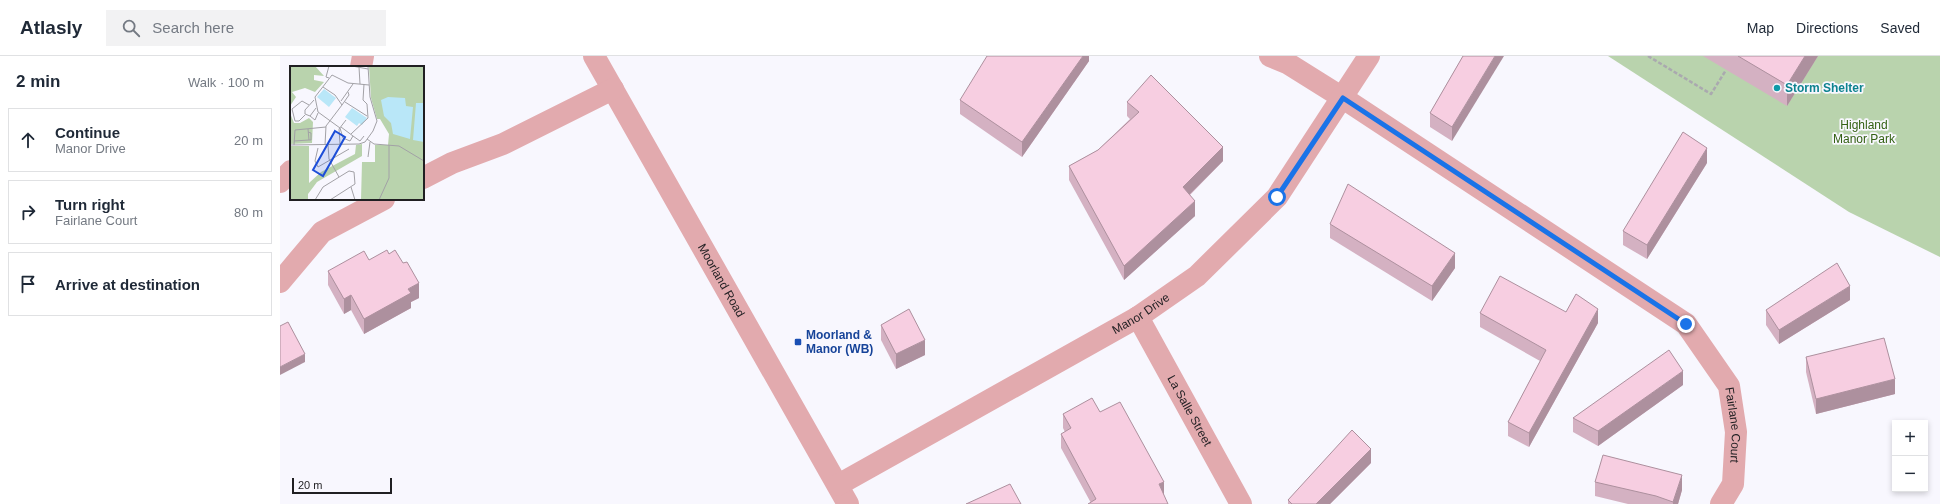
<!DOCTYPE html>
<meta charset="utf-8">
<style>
:root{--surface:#fff;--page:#f2f2f3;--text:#1f2937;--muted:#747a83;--line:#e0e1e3}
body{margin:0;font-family:Helvetica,sans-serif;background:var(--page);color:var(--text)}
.controls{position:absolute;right:12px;bottom:12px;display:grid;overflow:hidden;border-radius:0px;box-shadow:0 2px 6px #0003}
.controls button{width:36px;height:36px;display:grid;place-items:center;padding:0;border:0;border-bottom:1px solid var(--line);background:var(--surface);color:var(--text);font:20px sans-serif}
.scale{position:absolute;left:12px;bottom:10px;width:100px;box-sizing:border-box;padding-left:4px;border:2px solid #201f22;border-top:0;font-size:11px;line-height:14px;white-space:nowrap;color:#201f22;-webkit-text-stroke:3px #f8f7fe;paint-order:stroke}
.stop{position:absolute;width:12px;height:12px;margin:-9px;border:3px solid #1a73e8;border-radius:50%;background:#fff}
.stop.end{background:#1a73e8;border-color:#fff;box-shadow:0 1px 4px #0008}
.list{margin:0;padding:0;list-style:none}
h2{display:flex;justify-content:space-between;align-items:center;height:52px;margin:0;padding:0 16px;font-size:17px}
h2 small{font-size:13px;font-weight:400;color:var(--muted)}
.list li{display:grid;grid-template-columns:26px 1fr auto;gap:12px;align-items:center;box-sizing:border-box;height:64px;margin:0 8px 8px;padding:0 8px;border:1px solid var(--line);border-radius:0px}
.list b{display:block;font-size:15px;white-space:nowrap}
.list p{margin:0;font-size:13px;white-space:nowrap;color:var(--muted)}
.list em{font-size:13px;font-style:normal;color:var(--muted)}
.icon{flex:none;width:22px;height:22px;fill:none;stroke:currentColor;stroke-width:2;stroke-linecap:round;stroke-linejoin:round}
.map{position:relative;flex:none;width:1660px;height:448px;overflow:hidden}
header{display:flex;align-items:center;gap:24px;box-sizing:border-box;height:56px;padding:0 20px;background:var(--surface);border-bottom:1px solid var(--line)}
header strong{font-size:19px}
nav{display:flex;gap:22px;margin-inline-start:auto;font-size:14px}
.search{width:280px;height:36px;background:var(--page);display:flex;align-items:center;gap:10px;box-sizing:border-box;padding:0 14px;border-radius:0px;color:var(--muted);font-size:15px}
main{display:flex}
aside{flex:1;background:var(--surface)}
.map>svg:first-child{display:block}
.green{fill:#b9d3ad}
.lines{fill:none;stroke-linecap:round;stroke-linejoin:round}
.path{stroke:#aaa9af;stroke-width:2.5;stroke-dasharray:4 2;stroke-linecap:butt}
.minor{stroke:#e2aaae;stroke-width:22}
.wall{fill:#d4b1c2}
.shaded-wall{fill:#ad909e}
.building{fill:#f7cee1;stroke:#ad909e}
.route{stroke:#1a73e8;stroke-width:5}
.culture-dot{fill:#0f9aa8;stroke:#f8f7fe;stroke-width:1.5}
.transit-dot{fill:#1a4fb4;stroke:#f8f7fe;stroke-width:1.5}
.labels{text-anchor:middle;stroke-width:3.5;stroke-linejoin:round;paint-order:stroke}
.culture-label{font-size:12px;font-weight:bold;fill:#0d838f;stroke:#f8f7fe;text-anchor:start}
.park-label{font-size:12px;fill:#336113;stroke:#f8f7fe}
.street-label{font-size:12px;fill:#201f22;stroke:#f8f7fe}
.transit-label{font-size:12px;font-weight:bold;fill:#164399;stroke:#f8f7fe;text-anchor:start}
.inset-road{fill:none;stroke:#a2a1a6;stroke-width:1}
.view{fill:#1d4ed8;fill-opacity:0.15;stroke:#1d4ed8;stroke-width:2}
.inset-edge{fill:none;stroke:#201f22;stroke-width:2}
</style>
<header>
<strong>Atlasly</strong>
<div class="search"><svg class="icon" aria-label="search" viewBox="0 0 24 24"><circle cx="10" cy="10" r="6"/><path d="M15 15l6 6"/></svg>Search here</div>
<nav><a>Map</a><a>Directions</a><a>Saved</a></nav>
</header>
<main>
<aside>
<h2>2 min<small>Walk · 100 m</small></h2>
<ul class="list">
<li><svg class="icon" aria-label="ahead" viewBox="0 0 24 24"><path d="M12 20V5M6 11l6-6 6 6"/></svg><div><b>Continue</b><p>Manor Drive</p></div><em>20 m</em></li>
<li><svg class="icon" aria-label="right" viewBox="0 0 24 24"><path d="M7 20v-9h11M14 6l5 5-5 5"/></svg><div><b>Turn right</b><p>Fairlane Court</p></div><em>80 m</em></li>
<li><svg class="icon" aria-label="arrive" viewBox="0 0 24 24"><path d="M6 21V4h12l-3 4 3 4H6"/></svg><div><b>Arrive at destination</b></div></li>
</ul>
</aside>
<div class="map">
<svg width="1660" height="448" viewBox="0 0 1660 448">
<rect width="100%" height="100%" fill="#f8f7fe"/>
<path class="green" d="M1328,0h332v201l-91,-45z"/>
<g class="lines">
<path class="path" d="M1368,0l63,38 15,-24"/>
<g class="minor">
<path id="s1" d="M314,0l254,448"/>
<path id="s2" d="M990,0l17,7 56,35 343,226 43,62 7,46 -3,52 -12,20"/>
<path d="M81,11l2,-11"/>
<path d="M143,122l29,-15 51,-19 110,-55"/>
<path d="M0,126l11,-11"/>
<path d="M0,226l42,-50 62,-33"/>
<path id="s3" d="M858,261l103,187"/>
<path id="s4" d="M558,429l300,-168 59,-41 80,-79 92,-141"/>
</g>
</g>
<g class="wall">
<path d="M809,0v5l-67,96 -62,-43v-14z"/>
<path d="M1183,0l-11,85 -22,-14v-14z"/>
<path d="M1423,0h115l-31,50z"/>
<path d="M847,46l96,59 -33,34 5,21 -71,64 -55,-100v-14l29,-16 32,-31 -3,-3z"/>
<path d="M1427,107l-60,96 -24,-14v-14z"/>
<path d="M1050,168l125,44 -23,33 -102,-63z"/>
<path d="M89,204l50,38 -8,4v6l-47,26 -13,-24 -7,4 -16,-29v-14z"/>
<path d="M1570,244l-71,44 -13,-19v-15z"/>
<path d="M1286,256l32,11 -69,124 -21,-11v-14l32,-61 -60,-34v-14z"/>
<path d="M601,269l44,30 -29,14 -15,-29z"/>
<path d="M1526,301l89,37 -79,20 -10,-42z"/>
<path d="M1403,329l-85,61 -25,-14v-14z"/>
<path d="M820,356l64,70 -73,21 -30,-55v-14l4,-2 -2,-4v-14z"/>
<path d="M1091,407l-41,41h-42v-4z"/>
<path d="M1315,426l87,8 -4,14h-50l-33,-8z"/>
</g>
<g class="shaded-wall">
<path d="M803,0h6v5l-67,96v-15z"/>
<path d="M1215,0h9l-52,85v-14z"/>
<path d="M1525,0h13l-31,50v-21z"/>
<path d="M943,91v14l-40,40v-14z"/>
<path d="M1427,92v15l-60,96v-14z"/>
<path d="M915,145v15l-71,64v-14z"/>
<path d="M1175,197v15l-23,33v-15z"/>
<path d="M139,227v15l-8,4v6l-47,26v-15l44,-30z"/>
<path d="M1570,230v14l-71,44v-14z"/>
<path d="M71,239v15l-7,4v-15z"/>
<path d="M1318,253v14l-69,124v-14z"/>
<path d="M645,284v15l-29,14v-15z"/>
<path d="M25,298v8l-25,13v-8z"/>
<path d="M1403,315v14l-85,61v-15z"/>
<path d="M1615,323v15l-79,20v-15z"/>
<path d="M1091,393v14l-41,41h-14z"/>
<path d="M1402,419v15l-4,14h-5v-2z"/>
<path d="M884,426v14l-5,-12z"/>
</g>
<g class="building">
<path d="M707,0h96l-61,86 -62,-42z"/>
<path d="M1183,0h32l-43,71 -22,-14z"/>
<path d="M1458,0h67l-18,29z"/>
<path d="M871,19l72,72 -40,40 12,14 -71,65 -55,-100 29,-16 41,-38 -12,-10z"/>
<path d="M1403,76l24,16 -60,97 -24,-14z"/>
<path d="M1068,128l107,69 -23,33 -102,-62z"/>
<path d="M107,194l2,4 6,-4 8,13 4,-1 12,21 -11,6 3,4 -47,26 -13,-24 -7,4 -16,-28 36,-20 5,9z"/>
<path d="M1557,207l13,23 -71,44 -13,-20z"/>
<path d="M1220,220l66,36 10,-18 22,15 -69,124 -21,-11 38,-72 -66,-37z"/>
<path d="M629,253l16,31 -29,14 -15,-29z"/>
<path d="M8,266l17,32 -25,13v-41z"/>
<path d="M1604,282l11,41 -79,20 -10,-42z"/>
<path d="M1389,294l14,21 -85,60 -25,-13z"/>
<path d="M812,342l8,14 20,-10 44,80 -5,2 9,20h-80l8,-5 -35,-65 10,-6 -8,-14z"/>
<path d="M1072,374l19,19 -55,55h-24l-4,-4z"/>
<path d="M1323,399l79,20 -9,27 -17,-6 -61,-14z"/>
<path d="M730,428l11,20h-55z"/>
</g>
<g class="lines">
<path class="route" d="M997,141l66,-99 343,226"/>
</g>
<circle class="culture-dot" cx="1497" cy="32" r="4"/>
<rect class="transit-dot" x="514" y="282" width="8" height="8" rx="2"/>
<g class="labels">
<g class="culture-label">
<text x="1505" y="36">Storm Shelter</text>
</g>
<g class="park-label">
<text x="1584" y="73">Highland<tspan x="1584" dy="14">Manor Park</tspan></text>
</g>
<g class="street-label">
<text dy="4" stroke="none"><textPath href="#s1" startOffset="258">Moorland Road</textPath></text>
<text dy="4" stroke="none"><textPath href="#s4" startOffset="348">Manor Drive</textPath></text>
<text dy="4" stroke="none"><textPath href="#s3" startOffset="107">La Salle Street</textPath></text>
<text dy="4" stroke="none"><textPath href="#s2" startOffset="610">Fairlane Court</textPath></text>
</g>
<g class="transit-label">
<text x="526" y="283">Moorland &amp;<tspan x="526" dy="14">Manor (WB)</tspan></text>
</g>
</g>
<g transform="translate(10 10)">
<rect width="134" height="134" fill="#f8f7fe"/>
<path d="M0,0h25l9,10 -10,-1v5l10,2 -9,10 -10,-4 -13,4 4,5 -6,9zM79,0h55v134h-63l1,-38h13v-17h13l1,-11 -9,-15h-3l-6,-21zM0,47l4,10h6l9,-5 4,4 -1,21 -22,1zM72,78v12l-45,26 -9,12v6h-18v-54h19v37l12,-11 34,-18 1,-9z" fill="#b9d3ad"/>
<path d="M34,23l12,9 -7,9 -12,-10zM98,31l17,1 1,8 7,1 -3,32 -17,-5 -2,-11 -7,-7 -3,-16zM126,37h8v39l-11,-2zM62,42l15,10 -5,7 -3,-2 -2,3 -12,-9z" fill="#b9e7f8"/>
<path class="inset-road" d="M39,0l-3,11 3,1M62,0l16,3M69,1l1,17M33,21l12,8 7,10 -16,21 -1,19M24,34l-9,10v4l5,2 6,-8M51,35l12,-17M55,36l22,14M52,39l7,-10 -1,-3M15,49l-6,6h-4l-3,-12 10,-8 7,4M20,50l5,4 3,-7M51,61l12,9 -3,5 -7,-3 -3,-10 -22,-16 -3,-15 17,-22 16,8 21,2M18,66l3,1v7h-2M61,68l17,-16 -1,-14 -4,-4 1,-16M63,70l7,5 4,-5M77,73l7,5 25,2 25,15M4,75l15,-1 -1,-11M50,78l-1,-15 7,-9M0,79l69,-1 6,-2 8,-11 4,-10 -7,-24 -2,-31M4,79l1,-15 31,-3M38,79l1,14 10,18M28,82l-3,13 3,6 31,-18M78,91l2,-15M61,121l4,13M25,134l8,-13 26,-16 5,1M40,134l25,-16 -1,-12M89,134l10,-22v-33"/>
<path class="view" d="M45,65l10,6 -22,39 -10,-6z"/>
<rect width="134" height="134" class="inset-edge"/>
</g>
</svg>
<div class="controls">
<button>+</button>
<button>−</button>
</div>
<div class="scale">20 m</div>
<div class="stop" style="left:997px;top:141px"></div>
<div class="stop end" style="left:1406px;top:268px"></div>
</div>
</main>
